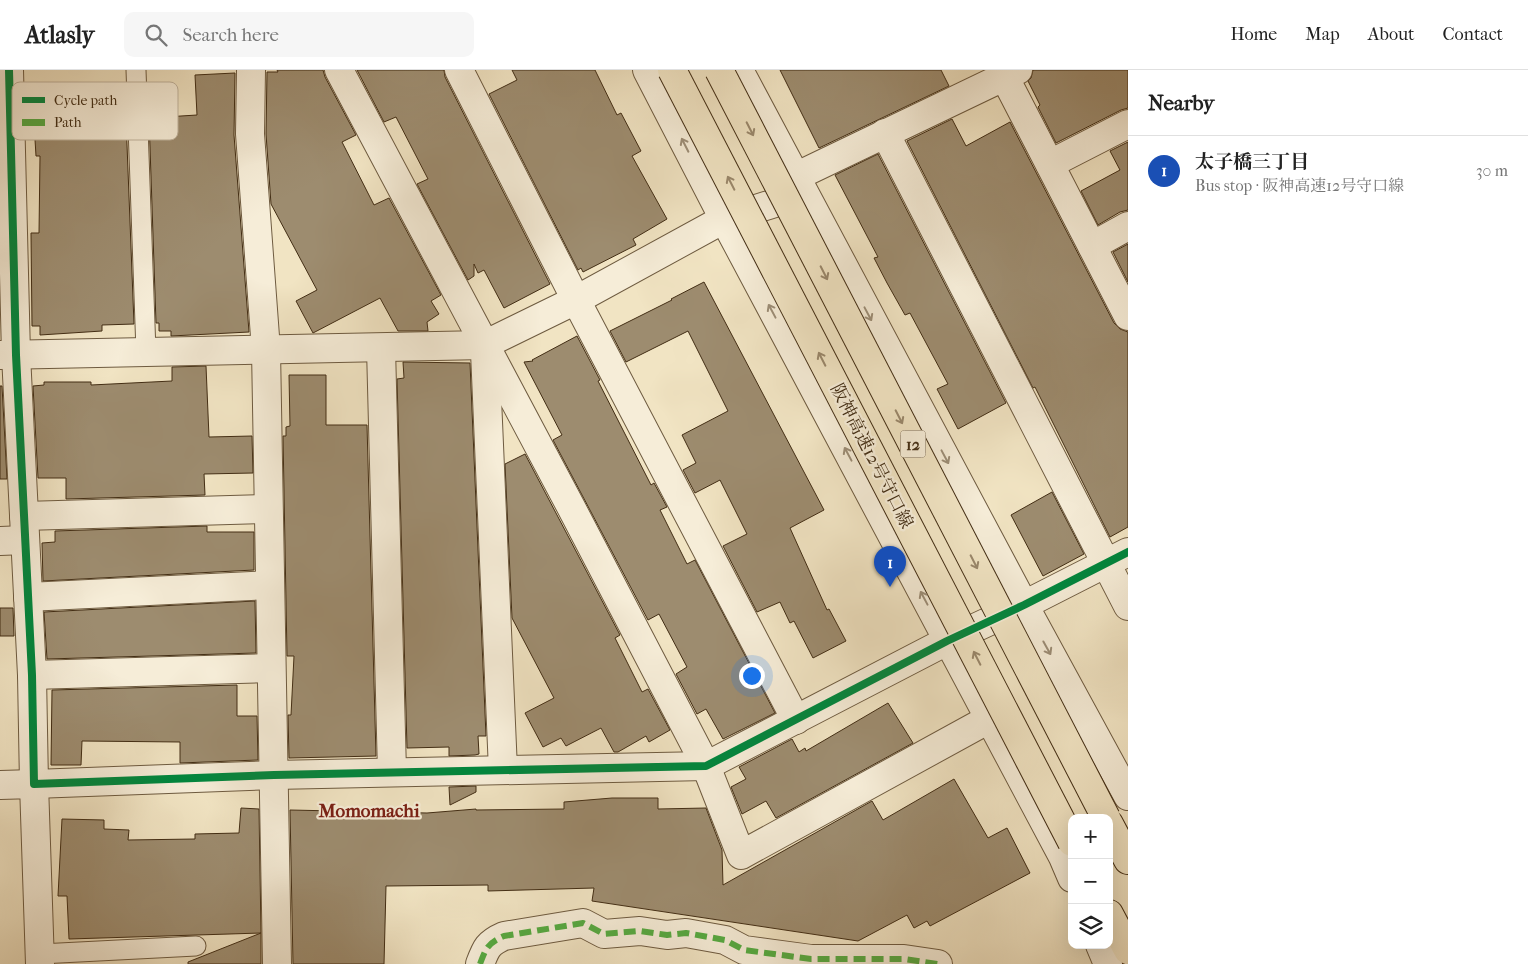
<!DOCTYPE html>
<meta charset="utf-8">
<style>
:root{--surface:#fff;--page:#f6f6f6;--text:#222;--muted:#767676;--line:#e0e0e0;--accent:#0f766e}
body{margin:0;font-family:"IM FELL French Canon","Noto Serif JP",serif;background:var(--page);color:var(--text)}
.controls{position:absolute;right:15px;bottom:15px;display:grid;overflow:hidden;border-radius:10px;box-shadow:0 5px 20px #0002}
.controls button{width:45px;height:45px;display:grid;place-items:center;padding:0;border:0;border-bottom:1px solid var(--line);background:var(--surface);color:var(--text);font:25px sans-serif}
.you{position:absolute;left:751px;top:605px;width:18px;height:18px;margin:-12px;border:4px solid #fff;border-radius:50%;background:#1a73e8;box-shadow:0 0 0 8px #1a73e833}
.badge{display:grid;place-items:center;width:32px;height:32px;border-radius:50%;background:var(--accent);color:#fff;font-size:16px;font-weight:700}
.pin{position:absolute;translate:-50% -41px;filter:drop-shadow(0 1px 2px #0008)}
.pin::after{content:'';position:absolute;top:26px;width:18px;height:15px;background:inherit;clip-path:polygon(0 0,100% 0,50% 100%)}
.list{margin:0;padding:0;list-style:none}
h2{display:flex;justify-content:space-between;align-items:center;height:65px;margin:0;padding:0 20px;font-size:21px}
h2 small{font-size:16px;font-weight:400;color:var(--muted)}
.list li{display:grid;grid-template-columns:32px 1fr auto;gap:15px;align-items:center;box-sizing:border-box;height:70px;padding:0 20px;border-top:1px solid var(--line)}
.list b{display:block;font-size:19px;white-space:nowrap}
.list p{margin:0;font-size:16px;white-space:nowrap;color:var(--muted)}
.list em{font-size:16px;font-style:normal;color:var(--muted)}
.icon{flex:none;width:28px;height:28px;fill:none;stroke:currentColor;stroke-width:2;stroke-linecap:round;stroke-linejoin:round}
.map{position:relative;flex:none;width:1128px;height:894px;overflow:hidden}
header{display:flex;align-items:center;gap:30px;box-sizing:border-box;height:70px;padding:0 25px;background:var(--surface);border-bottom:1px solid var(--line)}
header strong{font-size:24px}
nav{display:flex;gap:28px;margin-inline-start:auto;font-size:18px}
.search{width:350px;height:45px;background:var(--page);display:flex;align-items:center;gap:12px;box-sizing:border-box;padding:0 18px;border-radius:10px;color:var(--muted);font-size:19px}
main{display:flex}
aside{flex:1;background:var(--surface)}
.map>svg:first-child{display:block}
.building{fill:#9d8c6f;stroke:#422d14}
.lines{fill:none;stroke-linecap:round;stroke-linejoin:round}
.lane-casing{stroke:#6e5b40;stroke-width:21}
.street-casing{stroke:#6e5b40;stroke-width:30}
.highway-casing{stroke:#422d14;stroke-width:30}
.lane{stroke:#f6edd8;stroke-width:19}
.street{stroke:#f6edd8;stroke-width:28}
.highway{stroke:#f1e4c3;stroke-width:28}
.highway-bridge-casing{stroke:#422d14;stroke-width:30;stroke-linecap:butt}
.highway-bridge{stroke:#f1e4c3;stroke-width:28}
.quiet{stroke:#56ab42;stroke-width:6;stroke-dasharray:12 6;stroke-linecap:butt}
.cycleway-casing{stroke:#f6edd8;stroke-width:11}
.cycleway{stroke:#00873e;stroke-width:8}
.oneway{stroke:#9a886c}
.oneway2{stroke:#9c8d76}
.labels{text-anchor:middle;stroke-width:4.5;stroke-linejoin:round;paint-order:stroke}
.shield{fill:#f6edd8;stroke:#78674f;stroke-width:1}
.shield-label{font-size:16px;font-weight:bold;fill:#422d14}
.street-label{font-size:18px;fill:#422d14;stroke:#f6edd8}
.neighbourhood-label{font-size:19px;font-weight:bold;fill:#7a1f14;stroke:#f6edd8}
.key{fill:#f6edd8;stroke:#c0b39d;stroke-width:1}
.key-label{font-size:14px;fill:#422d14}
</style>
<header>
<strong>Atlasly</strong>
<div class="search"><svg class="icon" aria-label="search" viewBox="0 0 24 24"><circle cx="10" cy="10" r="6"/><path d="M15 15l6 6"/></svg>Search here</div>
<nav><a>Home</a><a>Map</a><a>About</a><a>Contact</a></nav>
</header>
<main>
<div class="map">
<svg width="1128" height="894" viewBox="0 0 1128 894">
<rect width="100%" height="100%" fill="#f1e4c3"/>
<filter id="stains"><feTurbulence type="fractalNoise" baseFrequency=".004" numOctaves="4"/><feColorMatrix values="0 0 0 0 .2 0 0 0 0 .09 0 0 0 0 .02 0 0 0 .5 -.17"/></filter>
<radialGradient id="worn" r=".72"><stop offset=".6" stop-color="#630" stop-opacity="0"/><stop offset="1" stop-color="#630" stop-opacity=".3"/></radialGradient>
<g class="building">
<path d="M277,0h46l2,7 31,58 -14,7 32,63 15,-7 52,97 -10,6 8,13 -12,8 1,9h-30l-18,-33 -67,35 -17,-32 21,-11 -46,-86 -5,-70 1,-62h11z"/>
<path d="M357,0h87l1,7 105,207 -46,24 -20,-38 -6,3 -4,-9v12l-6,4 -51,-96 11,-5 -32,-62 -12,5z"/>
<path d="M512,0h83l22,45 4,-2 20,38 -9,5 35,63 -34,20 3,6 -53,27 -2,-4 -3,2 -89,-176 28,-14z"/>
<path d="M780,0h161l8,16 -130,62z"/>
<path d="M1033,0h95v38l-7,2 -65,33 -18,-36 2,-2 -12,-24 3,-3z"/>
<path d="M235,3l-1,62 15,197 -78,4v-5h-12v-8h-3l-7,-205 48,-3 -2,-40z"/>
<path d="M126,49l8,205 -32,1v6l-62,4v-9h-8l-1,-93h8l1,-77h-4l-2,-33z"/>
<path d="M952,49l14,27 44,-24 104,201 6,6 8,3v195l-18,10 -75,-150 -2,1 -126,-247z"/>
<path d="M1128,72v68l-8,2 -22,13 -17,-34 39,-21 -10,-19z"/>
<path d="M878,84l128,249 -48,26 -21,-40 11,-5 -38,-71 -5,2 -18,-32 -13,-25 4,-1 -43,-82z"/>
<path d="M1128,174v38l-15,-30z"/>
<path d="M704,212l120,228 -34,18 37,82 2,-1 17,32 -33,17 -19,-37 -4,2 -10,-21 -23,10 -34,-66 24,-12 -27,-54 -25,13 -12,-23 13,-7 -14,-28 46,-24 -40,-80 -62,31 -16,-31 62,-31 -1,-1z"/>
<path d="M577,266l23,44 -2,1 53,104 3,-2 13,24 -7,3 27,54 8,-4 80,153 -52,26 -17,-30 -9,5 -21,-40 11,-7 -28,-53 -11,6 -95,-180 9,-5 -38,-73 9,-1 -1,-1z"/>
<path d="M403,292l67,1 16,373h-8l1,18 -4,1 -26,1v-9l-42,1 -10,-369 7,-1z"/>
<path d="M206,296l3,71 43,-1 1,37 -49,1 1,21 -139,4v-21h-28l-5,-92 11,-1v-3h47v3l81,-4v-14z"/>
<path d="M289,305h37v50h41l9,331 -87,2 -1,-43h3l3,-59h-7l-4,-220h3v-9l4,-1z"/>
<path d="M0,316h2l5,93h-7z"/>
<path d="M525,384l95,181 -5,3 27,54 6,-3 22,41 -21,12 -3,-6 -28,16h-4l-13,-24 -35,18 -5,-8 -18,9 -18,-34 29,-15 -42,-80 -7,-154z"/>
<path d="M1052,422l32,62 -41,22 -32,-61z"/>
<path d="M207,456v6h47v38l-211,11 -1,-38 13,-1v-11z"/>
<path d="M255,531l1,52 -209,6 -3,-47z"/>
<path d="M0,538h13l1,28h-14z"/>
<path d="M237,615v31h20l1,44 -78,3v-21l-98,-1 -1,24h-30l1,-75z"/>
<path d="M888,633l25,40 -137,75 -10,-17 -24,13 -11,-27 15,-8 -7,-12 53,-28 7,13 6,-4 1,3z"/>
<path d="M954,709l34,59 19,-10 23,45 -100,53 -3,-5 -13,7 -7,-13 -49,26 -266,-40 2,-13 -106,3v-6l-102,1 -2,78h-91l-3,-154 137,3 49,-4v1l88,-1v-7l48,-4h46v11l48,-1 16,42 1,35 149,-84 11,19z"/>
<path d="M476,716v6l-26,13 -1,-18z"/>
<path d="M241,738l18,1 2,124 -192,6 -2,-43h-9l4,-77 42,1v9l25,1 -1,10 67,-1v-5l44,-1z"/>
<path d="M261,863v31h-73v-2z"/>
</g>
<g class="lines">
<defs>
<g id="lane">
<path d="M136,0l10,282"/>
<path d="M40,884l156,-8"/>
</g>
<g id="street">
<path d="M9,0l7,285 16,320 2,109 240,-9 432,-9 241,-125 77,-36 104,-53"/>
<path d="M251,0l-1,64 16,216 11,614"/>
<path d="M339,0l232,437 135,259 35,89 248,-136"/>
<path d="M459,0l117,230 220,420"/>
<path d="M647,0l77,149 339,638 9,21"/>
<path d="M739,0l285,535 104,191"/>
<path d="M1001,0l127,246"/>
<path d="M885,63l243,473"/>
<path d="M1050,94l78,-40"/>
<path d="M795,107l223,-107"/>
<path d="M1092,176l36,-20"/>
<path d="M381,278l11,424"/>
<path d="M485,282l18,418"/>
<path d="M0,285l484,-10 92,-45 148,-81 80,-25"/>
<path d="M24,446l244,-7"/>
<path d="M0,471l25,-1"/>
<path d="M28,527l242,-12"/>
<path d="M32,605l239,-7"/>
<path d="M0,715l34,-1 6,180"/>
<path d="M1100,875l8,19"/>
<path d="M480,894c6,-16 8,-21 24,-28l79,-13 21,11 36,-3 27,4 19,-2 39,7 19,10 67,9h93l34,5"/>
</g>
<g id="highway">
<path d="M1109,754l19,36"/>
<path d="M1109,844l19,36"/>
</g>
</defs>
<use href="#lane" class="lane-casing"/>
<use href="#street" class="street-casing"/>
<use href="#highway" class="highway-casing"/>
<use href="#lane" class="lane"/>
<use href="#street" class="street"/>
<use href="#highway" class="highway"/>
<defs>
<g id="highway-bridge">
<path d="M672,0l400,772"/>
<path d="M719,0l387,748"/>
</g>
</defs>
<use href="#highway-bridge" class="highway-bridge-casing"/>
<use href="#highway-bridge" class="highway-bridge"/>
<path class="quiet" d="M480,894c6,-16 8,-21 24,-28l79,-13 21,11 36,-3 27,4 19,-2 39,7 19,10 67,9h93l34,5"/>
<defs>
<path id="cycleway" d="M9,0l7,285 16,320 2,109 240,-9 432,-9 241,-125 77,-36 104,-53"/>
</defs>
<use href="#cycleway" class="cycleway-casing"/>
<use href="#cycleway" class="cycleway"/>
</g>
<defs><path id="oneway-shaft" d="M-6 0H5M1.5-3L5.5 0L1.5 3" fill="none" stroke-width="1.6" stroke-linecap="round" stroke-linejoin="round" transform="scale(1.25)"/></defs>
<g class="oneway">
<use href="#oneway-shaft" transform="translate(750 59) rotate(63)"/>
<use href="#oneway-shaft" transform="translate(731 113) rotate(-117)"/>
<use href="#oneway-shaft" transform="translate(824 203) rotate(63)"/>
<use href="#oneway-shaft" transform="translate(822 289) rotate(-117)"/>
<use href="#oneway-shaft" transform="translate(899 347) rotate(63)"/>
<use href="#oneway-shaft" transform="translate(974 492) rotate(63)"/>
<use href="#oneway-shaft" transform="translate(977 588) rotate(-117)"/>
</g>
<g class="oneway2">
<use href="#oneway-shaft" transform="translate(685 75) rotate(-117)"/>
<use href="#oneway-shaft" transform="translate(772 241) rotate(-118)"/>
<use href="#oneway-shaft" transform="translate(868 244) rotate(62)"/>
<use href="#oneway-shaft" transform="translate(848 384) rotate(-118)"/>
<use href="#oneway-shaft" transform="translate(945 387) rotate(62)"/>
<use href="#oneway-shaft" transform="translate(924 528) rotate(-118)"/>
<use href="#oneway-shaft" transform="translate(1047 578) rotate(61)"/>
</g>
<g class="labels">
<rect class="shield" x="900.5" y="360.5" width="25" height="27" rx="4"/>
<g class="shield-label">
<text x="913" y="380">12</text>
</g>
<g class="street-label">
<text transform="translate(872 386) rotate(63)" y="6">阪神高速12号守口線</text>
</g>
<g class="neighbourhood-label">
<text x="369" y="747">Momomachi</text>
</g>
</g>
<rect x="12" y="12" width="166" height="58" rx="8" class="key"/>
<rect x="22" y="27" width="23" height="6" fill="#00873e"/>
<rect x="22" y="49" width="23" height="7" fill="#56ab42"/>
<g class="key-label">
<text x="54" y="35">Cycle path</text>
<text x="54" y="57">Path</text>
</g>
<rect width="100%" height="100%" filter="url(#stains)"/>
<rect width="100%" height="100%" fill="url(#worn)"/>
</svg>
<div class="controls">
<button>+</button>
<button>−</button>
<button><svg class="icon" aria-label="layers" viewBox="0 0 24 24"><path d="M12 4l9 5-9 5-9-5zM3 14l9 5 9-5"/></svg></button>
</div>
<div class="you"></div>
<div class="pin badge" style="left:890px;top:517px;background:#1a4fb4">1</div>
</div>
<aside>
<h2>Nearby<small></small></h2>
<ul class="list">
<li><span class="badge" style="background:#1a4fb4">1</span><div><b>太子橋三丁目</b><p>Bus stop · 阪神高速12号守口線</p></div><em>30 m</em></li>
</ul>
</aside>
</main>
